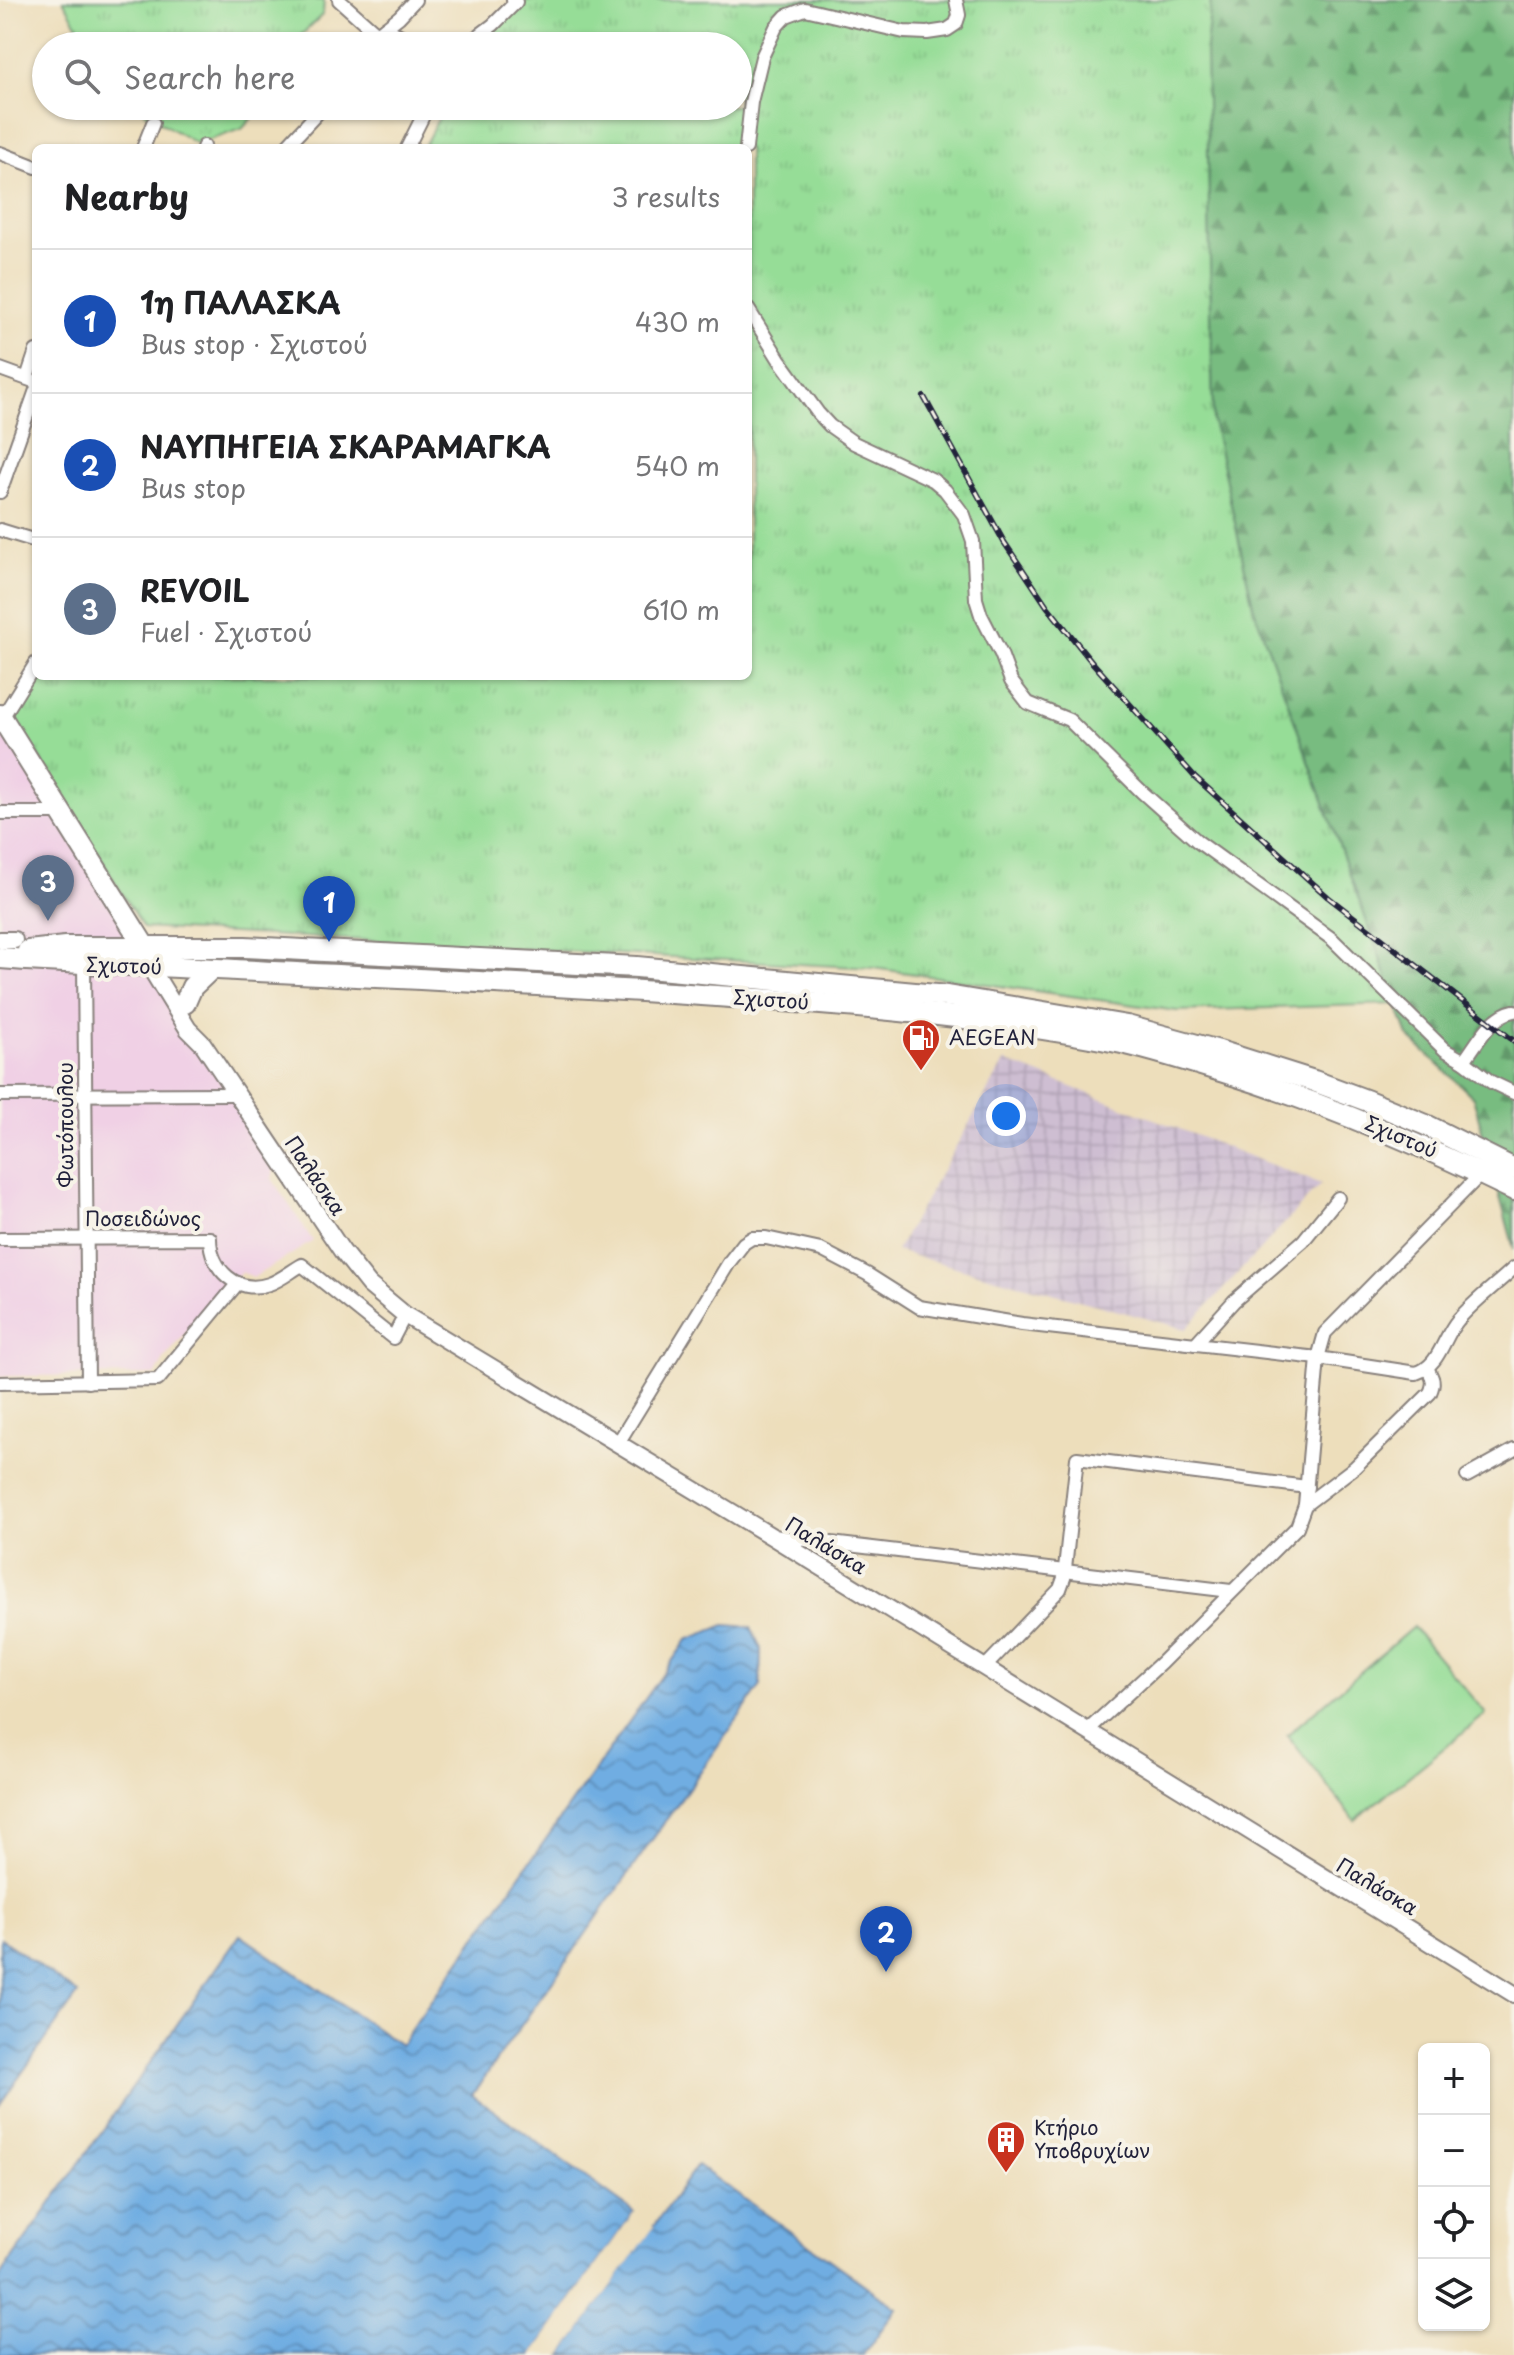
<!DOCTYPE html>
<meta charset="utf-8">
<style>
:root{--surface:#fff;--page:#f2f2f2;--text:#202124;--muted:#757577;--line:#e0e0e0;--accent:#0f766e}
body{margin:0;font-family:"Playpen Sans",sans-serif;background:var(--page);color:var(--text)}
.controls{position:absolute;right:24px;bottom:24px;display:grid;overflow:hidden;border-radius:12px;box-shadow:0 2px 6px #0004}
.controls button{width:72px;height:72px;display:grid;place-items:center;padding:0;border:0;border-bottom:2px solid var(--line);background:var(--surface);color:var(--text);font:40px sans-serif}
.you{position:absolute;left:1006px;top:1116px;width:28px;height:28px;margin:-20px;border:6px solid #fff;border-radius:50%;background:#1a73e8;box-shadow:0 0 0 12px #1a73e833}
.badge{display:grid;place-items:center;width:52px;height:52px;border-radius:50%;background:var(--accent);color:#fff;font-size:26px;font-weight:700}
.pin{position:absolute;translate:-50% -66px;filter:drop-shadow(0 2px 4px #0008)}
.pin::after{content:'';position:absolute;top:42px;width:28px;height:24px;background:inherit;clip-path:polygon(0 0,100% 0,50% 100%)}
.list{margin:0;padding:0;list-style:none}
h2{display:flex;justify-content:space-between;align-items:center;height:104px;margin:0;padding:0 32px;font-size:34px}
h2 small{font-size:26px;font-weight:400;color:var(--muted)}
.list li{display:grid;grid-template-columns:52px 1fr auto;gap:24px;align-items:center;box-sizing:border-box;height:144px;padding:0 32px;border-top:2px solid var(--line)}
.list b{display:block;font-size:30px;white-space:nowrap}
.list p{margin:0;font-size:26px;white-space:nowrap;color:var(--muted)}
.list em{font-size:26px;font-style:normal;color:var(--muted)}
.icon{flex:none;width:44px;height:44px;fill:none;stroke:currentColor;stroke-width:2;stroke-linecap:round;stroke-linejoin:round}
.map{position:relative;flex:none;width:1514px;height:2355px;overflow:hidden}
.search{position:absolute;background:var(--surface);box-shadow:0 2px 6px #0004;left:32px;top:32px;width:720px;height:88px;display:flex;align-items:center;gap:20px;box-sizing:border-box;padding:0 28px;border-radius:44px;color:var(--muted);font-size:30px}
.panel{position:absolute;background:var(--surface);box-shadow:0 2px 6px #0004;left:32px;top:144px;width:720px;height:536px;border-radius:12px}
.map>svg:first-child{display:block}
.built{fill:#f0d0e5}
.industrial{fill:url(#industrial-grid)}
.grass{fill:url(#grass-tufts);stroke:#5c8069;stroke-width:2}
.forest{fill:url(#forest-firs);stroke:#4d6f5e;stroke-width:2}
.garden{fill:#96dd97;stroke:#5c8069;stroke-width:2}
.water{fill:url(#water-waves);stroke:#49688e;stroke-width:2}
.pier{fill:#eddebb}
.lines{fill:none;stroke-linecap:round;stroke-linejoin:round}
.minor-casing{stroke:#88807b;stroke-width:16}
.tertiary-casing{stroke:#88807b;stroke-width:20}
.primary-casing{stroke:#88807b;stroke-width:24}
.minor{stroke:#fff;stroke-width:12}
.tertiary{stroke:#fff;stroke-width:16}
.primary{stroke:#fff;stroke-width:20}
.rail-casing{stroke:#22223b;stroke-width:6}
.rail{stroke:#f7f3e8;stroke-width:3;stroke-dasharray:9;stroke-linecap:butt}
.labels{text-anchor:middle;stroke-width:8;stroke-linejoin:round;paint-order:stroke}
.street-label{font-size:20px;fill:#22223b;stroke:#f7f3e8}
.poi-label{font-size:20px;fill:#22223b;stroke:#f7f3e8;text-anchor:start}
</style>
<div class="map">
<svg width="1514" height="2355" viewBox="0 0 1514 2355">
<defs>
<pattern id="industrial-grid" width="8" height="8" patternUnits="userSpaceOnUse" patternTransform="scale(2)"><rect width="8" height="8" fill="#cebed2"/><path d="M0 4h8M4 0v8" fill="none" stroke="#b1a3b5"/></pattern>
<pattern id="grass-tufts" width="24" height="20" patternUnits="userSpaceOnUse" patternTransform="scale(2)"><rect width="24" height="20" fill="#96dd97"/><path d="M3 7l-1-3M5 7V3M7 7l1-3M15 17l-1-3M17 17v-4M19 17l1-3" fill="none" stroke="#81bd83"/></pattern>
<pattern id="forest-firs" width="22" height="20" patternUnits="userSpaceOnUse" patternTransform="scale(2)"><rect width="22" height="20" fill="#78bc80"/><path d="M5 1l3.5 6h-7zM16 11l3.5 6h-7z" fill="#62986a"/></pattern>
<pattern id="water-waves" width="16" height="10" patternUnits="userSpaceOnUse" patternTransform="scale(2)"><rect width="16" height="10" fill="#70ade2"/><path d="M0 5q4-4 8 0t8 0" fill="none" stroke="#5c8cb8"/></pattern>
</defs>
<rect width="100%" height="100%" fill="#f7f3e8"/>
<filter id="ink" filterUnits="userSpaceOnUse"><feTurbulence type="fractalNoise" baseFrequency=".0125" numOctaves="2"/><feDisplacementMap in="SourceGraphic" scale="16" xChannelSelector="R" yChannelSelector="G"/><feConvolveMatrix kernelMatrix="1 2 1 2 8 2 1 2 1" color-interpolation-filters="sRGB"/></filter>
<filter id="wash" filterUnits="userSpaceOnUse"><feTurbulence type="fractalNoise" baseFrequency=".006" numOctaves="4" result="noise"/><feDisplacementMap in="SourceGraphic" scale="32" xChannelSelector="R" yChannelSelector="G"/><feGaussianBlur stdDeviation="1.8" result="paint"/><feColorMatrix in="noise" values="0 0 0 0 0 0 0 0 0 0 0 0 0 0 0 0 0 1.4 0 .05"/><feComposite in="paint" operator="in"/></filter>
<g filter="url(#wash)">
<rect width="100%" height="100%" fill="#eddebb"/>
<path class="built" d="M0,727l274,441 -2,11 41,62 -59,36 -13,-5 -17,15 -59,71 -10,17 -155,1z"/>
<path class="industrial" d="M1005,1061l54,21 262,102 -135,145 -290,-78z"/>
<g class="grass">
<path d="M63,0h261l-1,14 -33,32h-200z"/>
<path d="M527,0h987l-26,1001 -311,10 -304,-43 -730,-40 -128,-210v-6l21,-36h712v-528h-325l22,-42h293v-60h-261z"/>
<path d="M138,106h125l-21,23 -45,15 -49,-29z"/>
</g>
<path class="forest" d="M1211,0h303v1249l-41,-152 -65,-61 -155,-430 -40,-185 -7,-373z"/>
<path class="garden" d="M1413,1627l73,87 -131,106 -68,-85z"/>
<g class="water">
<path d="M725,1625l26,2 10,22 -1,38 -288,408 162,117 -102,143h-532v-79l240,-341 160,110 287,-405z"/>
<path d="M0,1938l78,56 -78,110z"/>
<path d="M697,2165l200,143 -34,47h-301z"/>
</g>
<g class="pier">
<path d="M634,2212l3,2 -100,141h-5z"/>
<path d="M651,2224l3,3 -92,128h-4z"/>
</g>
</g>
<g filter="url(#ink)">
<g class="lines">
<defs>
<g id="minor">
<path d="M339,0l37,33"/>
<path d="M385,28l36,18"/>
<path d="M362,46l37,-29 16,-17"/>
<path d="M465,46l28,-21 23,-23 -3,-2"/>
<path d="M143,148l10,-25"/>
<path d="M203,148l1,-2"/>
<path d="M285,148l39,-42"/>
<path d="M407,148l21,-42"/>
<path d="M746,148l5,-46 11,-45 14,-30 10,-11 19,-7 99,23 23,1 20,-3 9,-6 3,-9 -3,-15"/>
<path d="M0,153l36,14"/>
<path d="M748,309l31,50 39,54 12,13 24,17 79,37 12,10 19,25 9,26 3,58 5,16 20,39 10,27 17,22 41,17 73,72 55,49 135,98 113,111 19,11 27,21 23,11"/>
<path d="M0,369l36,13"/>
<path d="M27,378l9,-27"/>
<path d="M0,492l36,-102"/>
<path d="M0,530l36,11"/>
<path d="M2,718l34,-55"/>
<path d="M0,813h61"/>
<path d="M84,965l4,417"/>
<path d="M1464,1061c13,-17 27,-46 50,-50"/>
<path d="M0,1095l235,-1"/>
<path d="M0,1239l210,-1c0,31 27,57 59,46 12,-4 22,-13 33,-19l91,73 12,-23"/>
<path d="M1195,1344l39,-43 69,-60 35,-43"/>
<path d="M0,1383l158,-3 80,-97"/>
<path d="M618,1443l112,-182 14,-18 8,-5h14l55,12 46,24 52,33 103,17 296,34 98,15c24,-7 27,-36 42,-53 16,-19 38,-35 56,-52"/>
<path d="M1467,1476l47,-26"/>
<path d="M1305,1505l50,-38 75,-74c5,-11 3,-15 -3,-25"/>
<path d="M773,1536l458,55"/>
<path d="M985,1667l75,-78 4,-11 13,-120 230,29"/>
<path d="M1087,1731l74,-68 136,-136 8,-22 13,-147 7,-25 156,-159"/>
</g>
<g id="tertiary">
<path d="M0,940h14"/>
<path d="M147,956l3,11 38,62 15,15 139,207 27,34 36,30 366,221 743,458"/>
</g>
<g id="primary">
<path d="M0,715l145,232"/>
<path d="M28,951l37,-4h180l392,20 310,29 180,30 92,25 95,30 54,20 58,24 88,44"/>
<path d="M0,958c60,5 119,6 178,9 189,10 378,17 566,31 126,9 254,20 378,45 35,8 70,19 105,30 99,31 193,71 287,117"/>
<path d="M185,1003l7,-16 19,-18"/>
</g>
</defs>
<use href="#minor" class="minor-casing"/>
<use href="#tertiary" class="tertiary-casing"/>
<use href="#primary" class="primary-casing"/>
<use href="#minor" class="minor"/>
<use href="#tertiary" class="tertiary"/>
<use href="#primary" class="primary"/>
<defs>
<path id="rail" d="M924,397l80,145 43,64 45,56 103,115 133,120 186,144"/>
</defs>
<use href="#rail" class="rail-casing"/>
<use href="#rail" class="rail"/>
</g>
</g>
<defs>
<symbol id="fuel-pin" viewBox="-11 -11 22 30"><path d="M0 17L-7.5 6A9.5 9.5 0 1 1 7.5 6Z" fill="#c8321e" stroke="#f7f3e8"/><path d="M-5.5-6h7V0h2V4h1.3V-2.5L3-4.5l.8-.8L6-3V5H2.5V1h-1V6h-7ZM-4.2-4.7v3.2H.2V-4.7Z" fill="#fff"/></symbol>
<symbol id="building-pin" viewBox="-11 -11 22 30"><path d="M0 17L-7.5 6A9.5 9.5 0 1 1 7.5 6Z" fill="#c8321e" stroke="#f7f3e8"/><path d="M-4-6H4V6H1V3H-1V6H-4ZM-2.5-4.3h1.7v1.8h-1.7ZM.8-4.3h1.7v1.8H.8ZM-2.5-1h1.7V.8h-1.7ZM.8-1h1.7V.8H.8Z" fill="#fff"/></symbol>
</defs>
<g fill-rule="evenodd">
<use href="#fuel-pin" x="899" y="1016" width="44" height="60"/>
<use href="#building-pin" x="984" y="2118" width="44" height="60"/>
</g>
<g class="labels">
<g class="street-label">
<text transform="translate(124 966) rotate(2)" y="7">Σχιστού</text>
<text transform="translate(771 1000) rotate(4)" y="7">Σχιστού</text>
<text transform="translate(66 1125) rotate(-90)" y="7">Φωτόπουλου</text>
<text transform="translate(1401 1137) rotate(23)" y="7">Σχιστού</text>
<text transform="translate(315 1176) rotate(56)" y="7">Παλάσκα</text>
<text x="143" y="1226">Ποσειδώνος</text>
<text transform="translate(826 1546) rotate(31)" y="7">Παλάσκα</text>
<text transform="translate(1377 1887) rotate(31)" y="7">Παλάσκα</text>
</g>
<g class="poi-label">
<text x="949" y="1045">AEGEAN</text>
<text x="1034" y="2135">Κτήριο<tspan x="1034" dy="23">Υποβρυχίων</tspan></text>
</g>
</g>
</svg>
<div class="controls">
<button>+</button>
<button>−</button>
<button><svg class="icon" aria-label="locate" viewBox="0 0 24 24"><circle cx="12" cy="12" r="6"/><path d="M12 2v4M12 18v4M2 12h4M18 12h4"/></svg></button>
<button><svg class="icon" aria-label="layers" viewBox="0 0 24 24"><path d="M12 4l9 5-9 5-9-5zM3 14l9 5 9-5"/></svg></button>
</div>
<div class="you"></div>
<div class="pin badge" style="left:329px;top:942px;background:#1a4fb4">1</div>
<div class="pin badge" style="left:886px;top:1972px;background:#1a4fb4">2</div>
<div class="pin badge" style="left:48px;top:921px;background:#5c6f8a">3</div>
<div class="search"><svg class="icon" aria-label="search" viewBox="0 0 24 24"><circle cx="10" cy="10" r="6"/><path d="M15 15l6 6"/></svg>Search here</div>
<section class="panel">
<h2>Nearby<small>3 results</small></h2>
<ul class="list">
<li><span class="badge" style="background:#1a4fb4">1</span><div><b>1η ΠΑΛΑΣΚΑ</b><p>Bus stop · Σχιστού</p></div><em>430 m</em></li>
<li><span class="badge" style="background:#1a4fb4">2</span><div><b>ΝΑΥΠΗΓΕΙΑ ΣΚΑΡΑΜΑΓΚΑ</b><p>Bus stop</p></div><em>540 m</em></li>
<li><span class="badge" style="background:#5c6f8a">3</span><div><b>REVOIL</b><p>Fuel · Σχιστού</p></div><em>610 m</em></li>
</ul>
</section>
</div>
